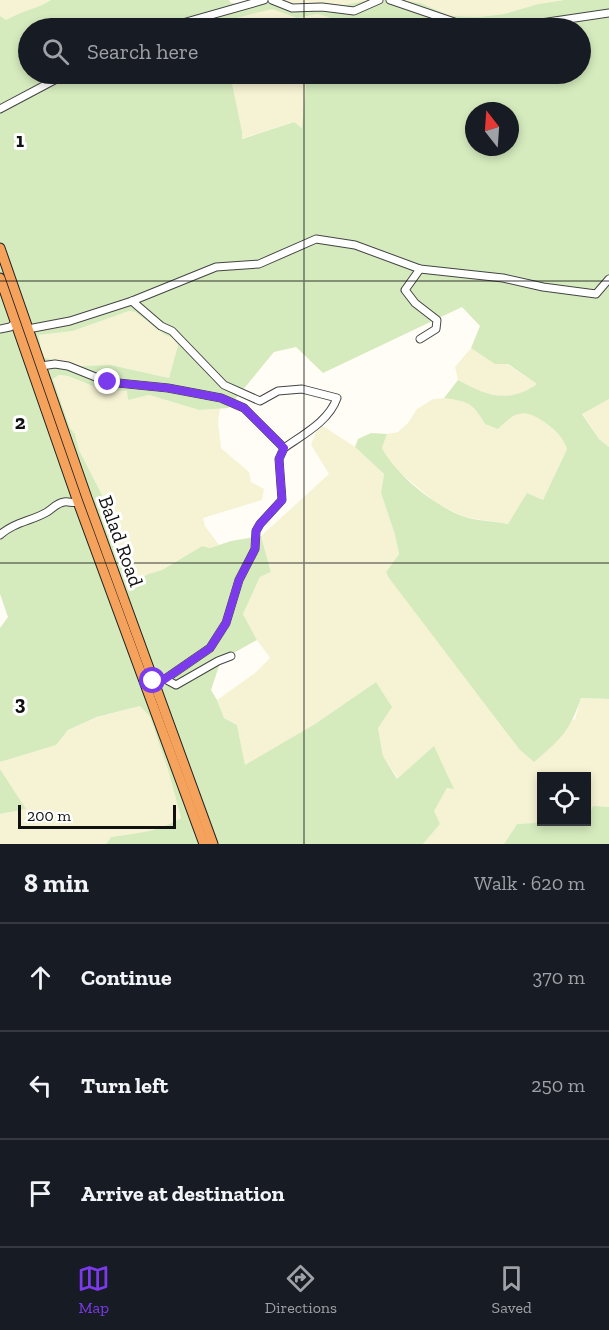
<!DOCTYPE html>
<meta charset="utf-8">
<style>
:root{--surface:#171b24;--page:#20242c;--text:#f1f3f6;--muted:#9ea1a6;--line:#363941;--accent:#7c3aed}
body{margin:0;font-family:"Zilla Slab",serif;background:var(--page);color:var(--text)}
.controls{position:absolute;right:18px;bottom:18px;display:grid;overflow:hidden;border-radius:0px;box-shadow:0 3px 9px #0003}
.controls button{width:54px;height:54px;display:grid;place-items:center;padding:0;border:0;border-bottom:2px solid var(--line);background:var(--surface);color:var(--text);font:30px sans-serif}
.compass{position:absolute;left:465px;top:102px;width:54px;height:54px;border-radius:50%;background:var(--surface);box-shadow:0 3px 9px #0003;rotate:343deg}
.scale{position:absolute;left:18px;bottom:15px;width:158px;box-sizing:border-box;padding-left:6px;border:3px solid #111;border-top:0;font-size:16px;line-height:21px;white-space:nowrap;color:#111;-webkit-text-stroke:4px #fff;paint-order:stroke}
.stop{position:absolute;width:18px;height:18px;margin:-14px;border:4px solid #7c3aed;border-radius:50%;background:#fff}
.stop.end{background:#7c3aed;border-color:#fff;box-shadow:0 2px 6px #0008}
.list{margin:0;padding:0;list-style:none}
h2{display:flex;justify-content:space-between;align-items:center;height:78px;margin:0;padding:0 24px;font-size:26px}
h2 small{font-size:20px;font-weight:400;color:var(--muted)}
.list li{display:grid;grid-template-columns:39px 1fr auto;gap:18px;align-items:center;box-sizing:border-box;height:108px;padding:0 24px;border-top:2px solid var(--line)}
.list b{display:block;font-size:22px;white-space:nowrap}
.list em{font-size:20px;font-style:normal;color:var(--muted)}
.icon{flex:none;width:33px;height:33px;fill:none;stroke:currentColor;stroke-width:2;stroke-linecap:round;stroke-linejoin:round}
.map{position:relative;flex:none;width:609px;height:844px;overflow:hidden}
.search{position:absolute;background:var(--surface);box-shadow:0 3px 9px #0003;left:18px;right:18px;top:18px;height:66px;display:flex;align-items:center;gap:15px;box-sizing:border-box;padding:0 21px;border-radius:33px;color:var(--muted);font-size:22px}
.sheet{height:402px;background:var(--surface)}
nav{display:flex;justify-content:space-around;align-items:center;box-sizing:border-box;height:84px;border-top:2px solid var(--line);background:var(--surface);font-size:16px;color:var(--muted)}
nav a{display:grid;justify-items:center;gap:3px}
nav .on{color:var(--accent)}
.map>svg:first-child{display:block}
.farmland{fill:#f6f3d4}
.green{fill:#d5ebbd;fill-rule:evenodd}
.lines{fill:none;stroke-linecap:round;stroke-linejoin:round}
.minor-casing{stroke:#444;stroke-width:9}
.highway-casing{stroke:#222;stroke-width:11}
.minor{stroke:#fff;stroke-width:7}
.highway{stroke:#f5a25d;stroke-width:9}
.route{stroke:#7c3aed;stroke-width:8}
.grid{fill:none;stroke:#111;stroke-width:1.5;stroke-opacity:0.55}
.labels{text-anchor:middle;stroke-width:6;stroke-linejoin:round;paint-order:stroke}
.street-label{font-size:20px;fill:#111;stroke:#fff}
.grid-label{font-size:20px;text-anchor:middle;font-weight:bold;fill:#111;stroke:#fff;stroke-width:6;stroke-linejoin:round;paint-order:stroke}
</style>
<div class="map">
<svg width="609" height="844" viewBox="0 0 609 844">
<rect width="100%" height="100%" fill="#fffdf5"/>
<g class="farmland">
<path d="M0,0h51l-17,9 -19,6 -9,5 -6,-4z"/>
<path d="M283,0h86l-30,6 -20,-4 -26,3z"/>
<path d="M402,0h162l-26,4 -34,10 -25,3 -29,-1 -29,-13z"/>
<path d="M272,8l24,10 21,-4 13,3 -6,11h-111l-1,-4z"/>
<path d="M230,74h77l-4,54 -10,-6 -52,17z"/>
<path d="M129,311l6,1 30,23 8,3 5,7 -9,33 -58,-13 -34,1 -35,-9 -3,-22 34,-4z"/>
<path d="M471,348l24,15 12,1 30,20 -11,8 -17,5 -29,-4 -22,-13 -3,-13z"/>
<path d="M59,375l9,1 35,14 25,1v9l21,-5 50,15 29,-2 -8,1 -2,12 3,27 28,24 2,10 13,7 -2,11 -59,18 2,8 14,19 -9,3 -8,-2 -40,24 -14,4 -16,10 -9,-12 -2,-19 -19,-58 -23,-45 -4,-16 -5,-6 -17,-49z"/>
<path d="M444,398l18,3 13,6 10,17 36,-11h12l30,24 4,12 -24,52 -16,-7 -19,30 -44,-7 -28,-14 -47,-40 -7,-15 5,-14 11,-2 10,-9 9,-14 16,-10z"/>
<path d="M609,399v48l-10,-8 -17,-26z"/>
<path d="M323,426l32,21 29,27 -3,19 14,42 4,19 -13,18 133,177 56,-30 6,-21 28,1v108h-15l-4,11h-3l-1,-42h-44v46h6l-31,2 -13,20h-81l17,-20 -7,-12 14,-24 6,1 -55,-10 -15,-23 -5,-28 -2,-46 -61,42 -70,42 -8,-41 -13,-7 -7,-18 38,-27 15,-15 -13,-18 -14,-26 17,-37 11,-5 -10,-36 68,-62 -18,-29 5,-13z"/>
<path d="M140,706l10,11 19,56 12,45 -12,7 -31,9 -27,3 -5,7h-106v-30l26,-5 -26,-40v-7l55,-17 13,-15 30,-13z"/>
</g>
<g class="green">
<path d="M51,0h178l2,3 9,1 11,-4h32l10,5 26,-3 20,4 30,-6h33l19,3 29,13 29,1 25,-3 34,-10 26,-4h45v399l-27,15 17,25 10,8v252l-28,-1c-11,33 -21,42 -47,64l-15,-13 -130,-171 -3,-6 13,-18 -4,-19 -14,-42 3,-19 -29,-27 3,-8 13,-6 16,1 -5,14c14,27 52,57 80,68 14,5 32,5 46,8l19,-31 16,7 24,-51c-4,-12 -10,-17 -20,-25 -21,-16 -31,-14 -49,5l-13,-5c-13,-22 -16,-22 -41,-26l14,-18c29,16 50,24 79,4l-29,-20h-13l-24,-16 9,-22 -18,-19 -139,66 -27,-26 -22,5 -46,56 -29,2 -50,-15 -21,5 -1,-9 -24,-1 -35,-14 -9,-1 -6,4 17,49 5,6 4,16 23,45 19,58 2,19 9,12 16,-10 14,-4 40,-24 8,2 21,-7 30,-5 10,36 -11,5 -17,37 14,26 -36,20 -10,30 6,10 7,18 13,7 8,40 70,-41 61,-42 16,25 -14,21 5,28 14,23 37,-33 20,43 -7,-1 -13,23 6,13 -17,20h-317l5,-7c25,-3 49,-6 70,-19l-12,-45 -19,-56 -10,-11 -43,11 -29,13 -12,15 -56,17v-134l8,-11 -8,-23v-578l6,4c15,-9 31,-11 45,-20zM272,9l25,9 20,-4 12,3 -5,11h256v46h-273l-5,54 -8,-6 -52,17v-7l-12,-58h-202v-46h185l-1,-4zM474,111h36v36h-36zM129,311l6,1 30,23 8,3 5,7 -9,33 -58,-13 -34,1 -35,-9 -3,-22 34,-4z"/>
<path d="M0,769l26,40 -26,5z"/>
<path d="M593,806l16,1v37h-105l13,-20 31,-2h38z"/>
</g>
<g class="lines">
<defs>
<g id="minor">
<path d="M272,0l20,8 30,-1 32,4 25,-11"/>
<path d="M390,0l79,27h45l95,-14"/>
<path d="M165,28l99,-28"/>
<path d="M0,109l66,-35"/>
<path d="M132,301l29,25 11,5 52,54 36,16 18,-10 24,-2 35,9c-8,23 -33,36 -53,50"/>
<path d="M0,329l10,-2 6,-4"/>
<path d="M28,329l42,-8 62,-20 84,-34 43,-3 57,-25 39,6 65,24 83,9 40,9 53,7 13,-15"/>
<path d="M420,339l16,-10 1,-9 -22,-17 -10,-13 15,-21"/>
<path d="M41,366l14,-2 13,2 40,16 60,6 53,10 23,10 40,40 -5,11 3,41 -22,24 -4,7 -1,18 -16,31 -13,43 -16,25 -45,31"/>
<path d="M0,535c14,-13 32,-14 47,-23 6,-4 10,-9 17,-10 5,-1 9,2 14,0"/>
<path d="M150,682l15,-3 11,6 42,-24 13,-5"/>
</g>
<g id="highway">
<path d="M0,248l87,250 126,346"/>
<path d="M0,278l78,224 126,342"/>
</g>
</defs>
<use href="#minor" class="minor-casing"/>
<use href="#highway" class="highway-casing"/>
<use href="#minor" class="minor"/>
<use href="#highway" class="highway"/>
</g>
<g class="lines">
<path class="route" d="M108,382l60,6 53,10 23,10 40,40 -5,11 3,41 -22,24 -4,7 -1,18 -16,31 -13,43 -16,25 -45,31 -12,2"/>
</g>
<path class="grid" d="M304,0v28M304,74v770M0,281h609M0,563h609"/>
<g class="labels">
<g class="street-label">
<text transform="translate(121 541) rotate(70)" y="7">Balad Road</text>
</g>
</g>
<g class="grid-label">
<text x="20" y="147">1</text>
<text x="20" y="429">2</text>
<text x="20" y="710">3</text>
</g>
</svg>
<div class="controls">
<button><svg class="icon" aria-label="locate" viewBox="0 0 24 24"><circle cx="12" cy="12" r="6"/><path d="M12 2v4M12 18v4M2 12h4M18 12h4"/></svg></button>
</div>
<svg class="compass" viewBox="-18 -18 36 36"><path d="M0-13l5 13h-10z" fill="#e53935"/><path d="M0 13l5-13h-10z" fill="#9ea1a6"/></svg>
<div class="scale">200 m</div>
<div class="stop" style="left:153px;top:681px"></div>
<div class="stop end" style="left:108px;top:382px"></div>
<div class="search"><svg class="icon" aria-label="search" viewBox="0 0 24 24"><circle cx="10" cy="10" r="6"/><path d="M15 15l6 6"/></svg>Search here</div>
</div>
<section class="sheet">
<h2>8 min<small>Walk · 620 m</small></h2>
<ul class="list">
<li><svg class="icon" aria-label="ahead" viewBox="0 0 24 24"><path d="M12 20V5M6 11l6-6 6 6"/></svg><div><b>Continue</b></div><em>370 m</em></li>
<li><svg class="icon" aria-label="left" viewBox="0 0 24 24"><path d="M17 20v-9H6M10 6l-5 5 5 5"/></svg><div><b>Turn left</b></div><em>250 m</em></li>
<li><svg class="icon" aria-label="arrive" viewBox="0 0 24 24"><path d="M6 21V4h12l-3 4 3 4H6"/></svg><div><b>Arrive at destination</b></div></li>
</ul>
</section>
<nav>
<a class="on"><svg class="icon" aria-label="map" viewBox="0 0 24 24"><path d="M3 6l6-2 6 2 6-2v14l-6 2-6-2-6 2zM9 4v14M15 6v14"/></svg>Map</a>
<a><svg class="icon" aria-label="directions" viewBox="0 0 24 24"><path d="M12 3l9 9-9 9-9-9zM9 14v-3h6M13 9l2 2-2 2"/></svg>Directions</a>
<a><svg class="icon" aria-label="saved" viewBox="0 0 24 24"><path d="M7 4h10v16l-5-4-5 4z"/></svg>Saved</a>
</nav>
